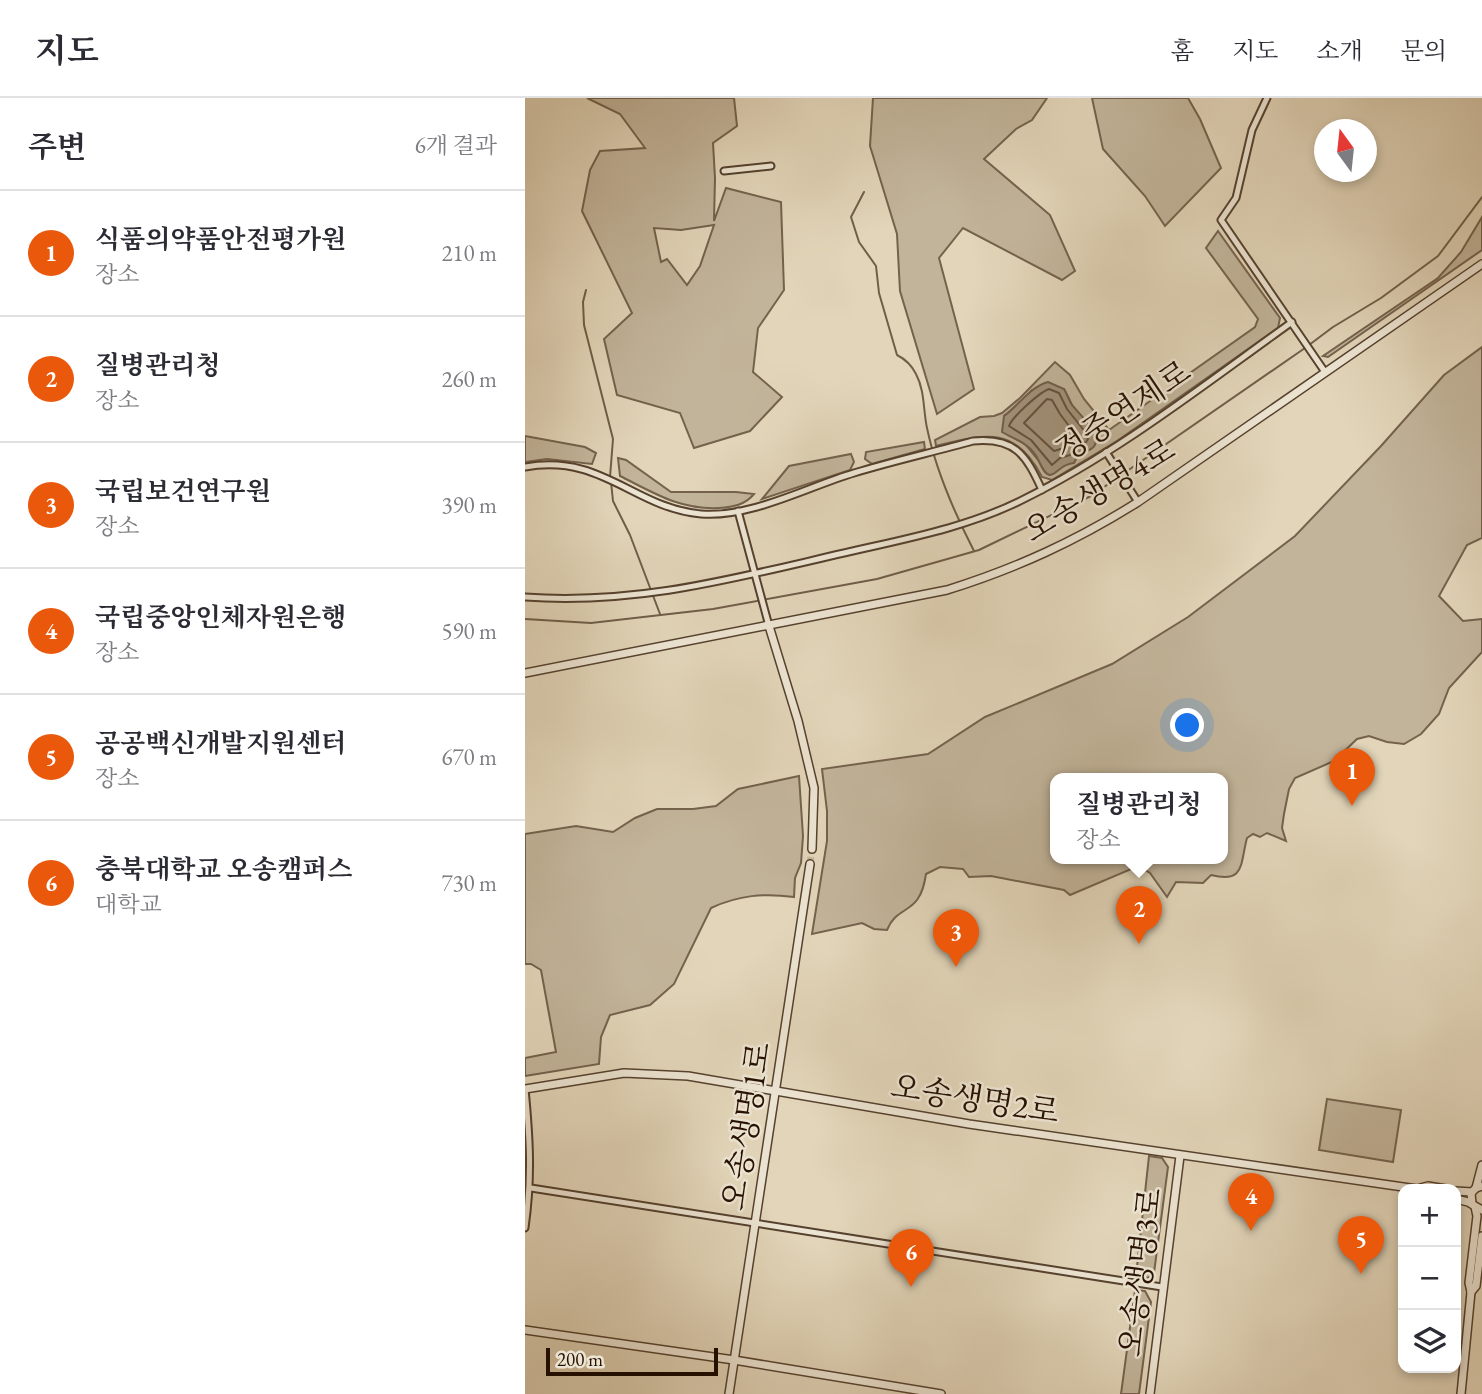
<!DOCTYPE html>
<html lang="ko">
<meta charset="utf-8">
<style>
:root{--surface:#fff;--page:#f7f7f7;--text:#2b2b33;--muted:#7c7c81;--line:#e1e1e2;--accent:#ea580c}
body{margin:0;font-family:"EB Garamond","Noto Serif KR",serif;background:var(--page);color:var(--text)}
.controls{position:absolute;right:21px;bottom:21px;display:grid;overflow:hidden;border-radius:14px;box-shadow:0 4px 10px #0003}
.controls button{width:63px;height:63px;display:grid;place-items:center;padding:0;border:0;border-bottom:2px solid var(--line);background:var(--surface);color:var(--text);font:35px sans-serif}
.compass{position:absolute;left:789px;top:21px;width:63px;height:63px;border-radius:50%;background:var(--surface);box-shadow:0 4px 10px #0003;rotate:345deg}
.scale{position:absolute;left:21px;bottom:18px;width:172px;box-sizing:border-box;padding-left:7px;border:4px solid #261000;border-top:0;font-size:19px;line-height:24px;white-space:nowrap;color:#261000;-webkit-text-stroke:5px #ece4d2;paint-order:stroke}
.you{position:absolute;left:663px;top:628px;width:24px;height:24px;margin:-18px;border:5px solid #fff;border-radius:50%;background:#1a73e8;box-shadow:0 0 0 10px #1a73e833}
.badge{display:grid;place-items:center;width:46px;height:46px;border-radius:50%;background:var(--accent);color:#fff;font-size:23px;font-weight:700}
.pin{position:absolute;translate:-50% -58px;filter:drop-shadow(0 2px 4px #0008)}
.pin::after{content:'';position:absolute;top:37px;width:24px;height:21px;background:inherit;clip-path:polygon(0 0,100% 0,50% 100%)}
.popup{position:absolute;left:525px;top:675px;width:178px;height:91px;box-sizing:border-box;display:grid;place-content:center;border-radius:14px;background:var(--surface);filter:drop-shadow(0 2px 5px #0005);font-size:23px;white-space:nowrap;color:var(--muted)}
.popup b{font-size:26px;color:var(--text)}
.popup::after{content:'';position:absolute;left:50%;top:100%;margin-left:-14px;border:14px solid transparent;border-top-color:var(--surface)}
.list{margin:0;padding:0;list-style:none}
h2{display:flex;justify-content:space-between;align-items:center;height:91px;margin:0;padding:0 28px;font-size:30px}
h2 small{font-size:23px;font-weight:400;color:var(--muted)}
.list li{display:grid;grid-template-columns:46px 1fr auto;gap:21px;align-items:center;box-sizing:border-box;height:126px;padding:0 28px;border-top:2px solid var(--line)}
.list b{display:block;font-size:26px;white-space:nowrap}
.list p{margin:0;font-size:23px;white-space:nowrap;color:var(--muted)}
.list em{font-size:23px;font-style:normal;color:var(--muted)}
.icon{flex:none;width:38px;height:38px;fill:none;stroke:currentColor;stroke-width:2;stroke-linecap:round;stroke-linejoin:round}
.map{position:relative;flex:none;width:957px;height:1296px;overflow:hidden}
header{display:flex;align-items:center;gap:42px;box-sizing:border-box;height:98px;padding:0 35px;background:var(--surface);border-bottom:2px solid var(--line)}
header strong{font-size:33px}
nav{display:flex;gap:38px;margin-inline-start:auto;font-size:24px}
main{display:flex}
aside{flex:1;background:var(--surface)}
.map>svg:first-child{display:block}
.green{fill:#c2b49a;stroke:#74624d;stroke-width:2;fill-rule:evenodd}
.water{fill:#a2927a;stroke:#705e49;stroke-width:2}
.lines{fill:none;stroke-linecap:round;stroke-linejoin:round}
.shore{stroke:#64513d;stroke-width:2}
.stream{stroke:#705e49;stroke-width:2}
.tertiary-tunnel{stroke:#c6b79d;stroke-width:7;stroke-dasharray:7 3.5;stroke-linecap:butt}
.minor-casing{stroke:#55412e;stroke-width:9}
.tertiary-casing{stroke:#55412e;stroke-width:10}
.minor{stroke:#ece4d2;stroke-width:5}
.tertiary{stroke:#ece4d2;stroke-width:7}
.labels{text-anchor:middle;stroke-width:5;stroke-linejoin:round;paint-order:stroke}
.street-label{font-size:32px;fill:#261000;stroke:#ece4d2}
</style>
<header>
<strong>지도</strong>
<nav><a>홈</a><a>지도</a><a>소개</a><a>문의</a></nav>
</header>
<main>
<aside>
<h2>주변<small>6개 결과</small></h2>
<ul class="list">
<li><span class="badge">1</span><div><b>식품의약품안전평가원</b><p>장소</p></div><em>210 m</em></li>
<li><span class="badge">2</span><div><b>질병관리청</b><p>장소</p></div><em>260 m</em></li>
<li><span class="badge">3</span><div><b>국립보건연구원</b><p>장소</p></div><em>390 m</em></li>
<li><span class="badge">4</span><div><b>국립중앙인체자원은행</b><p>장소</p></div><em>590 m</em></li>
<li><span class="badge">5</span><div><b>공공백신개발지원센터</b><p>장소</p></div><em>670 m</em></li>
<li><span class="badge">6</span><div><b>충북대학교 오송캠퍼스</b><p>대학교</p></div><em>730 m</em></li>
</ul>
</aside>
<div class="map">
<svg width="957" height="1296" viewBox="0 0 957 1296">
<rect width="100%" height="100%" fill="#e2d5b9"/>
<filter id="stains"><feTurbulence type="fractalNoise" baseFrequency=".00286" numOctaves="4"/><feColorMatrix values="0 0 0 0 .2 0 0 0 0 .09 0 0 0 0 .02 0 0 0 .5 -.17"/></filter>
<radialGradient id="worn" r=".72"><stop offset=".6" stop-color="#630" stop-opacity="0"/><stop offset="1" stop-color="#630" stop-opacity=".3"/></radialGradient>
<g class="green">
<path d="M62,0h147l3,28 -24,17 2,35 -1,43 12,-33 55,14 3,88 -26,38 -5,44 29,25 -32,34 -56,17 -14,-35 -63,-18 -13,-56 28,-26 -50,-102 8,-41 10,-19 45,-3 -25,-34zM189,127l-14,41 -13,19 -20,-26 -6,3 -7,-34 27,2z"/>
<path d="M348,0h174l-15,22 -16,9 -32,30 66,56 25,56 -13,9 -99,-52 -24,30 35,131 -37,25 -37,-123 -3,-57 -27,-88z"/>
<path d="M567,0h96l12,21 21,49 -56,58 -20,-30 -42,-47z"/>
<path d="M957,119v33l-154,107 -5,-1 115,-78 23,-26z"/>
<path d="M693,133l62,87 -2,10 -161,113 -65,39 -10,-3c-27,-52 -57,-43 -106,-31l-1,-6 45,-23 14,-1 8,-3 18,-15 35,-36 15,13 14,24 25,31 146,-103 3,-8 -52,-71zM539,291l8,16 20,24 -1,20 -12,4 -5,9 -31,4 -17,-21 -19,-11 -3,-18 15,-11 13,-15z"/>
<path d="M957,249v191l-15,7 -28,51 24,25 19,-2v33l-33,36 -10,26 -18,20 -17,10 -17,-2 -18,-6 -12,3 -23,22 -39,17 -6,11 -5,25 -2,14 4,13 -19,-8 -7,4 -7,-3 -6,4c-7,26 -2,46 -36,37l-8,8 -27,-1 -9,15 -17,-24 -12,-7 -68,29 -6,-5 -73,-14 -22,1 -6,-8 -23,-2 -14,7c-6,43 -28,29 -39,56l-13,-1 -12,-6 -50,11 15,-93v-30l-5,-42 106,-15 57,-37 127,-53 76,-47 107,-81 86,-90 63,-71zM530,680h168v80h-168z"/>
<path d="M0,338l60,11 11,6 -4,11 -45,-5 -22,3z"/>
<path d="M399,344l1,7 -53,15 -7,-5 1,-7z"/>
<path d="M326,356l3,8 -4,8 -88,29 27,-33z"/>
<path d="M93,360l8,2 45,32h65l18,2c-9,11 -21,13 -35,14 -39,2 -65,-15 -99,-32z"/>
<path d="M274,678l4,60 -2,27 -6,15 -1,19c-30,-4 -55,-2 -83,11l-37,76 -24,21 -40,10 -9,22 -2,27 -74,12v-18l31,-6 -15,-82 -10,-6h-6v-130l51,-8 37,6 22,-14 22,-9h36l23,-3 22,-17z"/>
<path d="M802,1001l74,11 -8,52 -74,-12z"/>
<path d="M624,1058l13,2 6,9 -14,106 -6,5 -12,-2z"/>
<path d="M610,1192l10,1 6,11 -12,92h-18z"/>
</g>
<path class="water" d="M523,284l16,7c3,5 5,11 8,16 6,8 35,34 19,44 -4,2 -8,2 -12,4l-5,10c-14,1 -16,11 -24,12 -7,0 -11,-16 -15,-21 -9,-12 -21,-15 -33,-22l2,-16c15,-11 26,-29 44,-34z"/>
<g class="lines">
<g class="shore">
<path d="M524,291l10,4 8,16 19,24 2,6 -2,3 -11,5 -5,8 -10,3 -8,7 -21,-25 -22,-14c3,-9 31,-34 40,-37z"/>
<path d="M522,301l5,1 8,14 15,20 -11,14 -10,3 -30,-28z"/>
</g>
<g class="stream">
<path d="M339,94l-13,25 8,25 17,24 3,27 18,62c8,4 15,11 19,19 9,17 7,36 11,54 9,43 27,84 47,123"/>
<path d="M61,192l-3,12 1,23 29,114 -3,38"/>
<path d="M784,247l24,-18 48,-29 57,-42 44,-59"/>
<path d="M86,384l2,19 17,34 30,79"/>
<path d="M0,521l66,4 122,-14 164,-30 102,-29 112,-54 214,-148"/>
</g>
<path class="tertiary-tunnel" d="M285,766l2,-15"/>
<defs>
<g id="minor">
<path d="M742,0l-15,32 -16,68 -15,22 104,152"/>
<path d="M199,73l47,-5"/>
<path d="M581,354l32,50"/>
<path d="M0,369c77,-14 109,41 176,47 50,4 106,-27 153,-41 39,-12 80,-21 119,-32 42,-4 53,14 69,49"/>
<path d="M213,413l31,115"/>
<path d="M0,499c114,8 210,-19 319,-44 60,-14 122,-25 178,-53 96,-47 183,-116 270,-178"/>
<path d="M6,1090l631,99"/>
<path d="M0,1130c7,-50 5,-88 0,-139"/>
</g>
<g id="tertiary">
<path d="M244,528l29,95 16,67 -2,61"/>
<path d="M0,575l422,-83c70,-22 129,-49 191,-88l344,-238"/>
<path d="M0,991l99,-16 64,3 281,48 448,65"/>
<path d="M951,1090l6,-23"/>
<path d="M892,1091l11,-3 18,3"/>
<path d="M931,1093l16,1"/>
<path d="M931,1101l12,3 14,8"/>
<path d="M947,1106l-1,-11 5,-5 6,-2"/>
<path d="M946,1194l5,-6 6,-50"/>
<path d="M0,1232l209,30 207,34"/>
<path d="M204,1296l81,-530"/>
<path d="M625,1296l30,-238"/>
<path d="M936,1296l10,-102 -2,-9 8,-67 -2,-9"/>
</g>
</defs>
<use href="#minor" class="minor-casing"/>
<use href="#tertiary" class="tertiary-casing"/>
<use href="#minor" class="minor"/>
<use href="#tertiary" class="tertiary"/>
</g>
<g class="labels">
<g class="street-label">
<text transform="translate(598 313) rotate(-34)" y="11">정중연제로</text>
<text transform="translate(574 392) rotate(-31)" y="11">오송생명4로</text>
<text transform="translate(450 1001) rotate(9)" y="11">오송생명2로</text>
<text transform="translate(221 1028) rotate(-81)" y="11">오송생명1로</text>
<text transform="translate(615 1174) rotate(-83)" y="11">오송생명3로</text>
</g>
</g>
<rect width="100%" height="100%" filter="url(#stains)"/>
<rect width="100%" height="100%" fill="url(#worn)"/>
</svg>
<div class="controls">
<button>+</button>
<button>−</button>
<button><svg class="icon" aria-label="layers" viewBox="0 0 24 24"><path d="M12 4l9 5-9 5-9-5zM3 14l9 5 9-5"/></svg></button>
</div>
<svg class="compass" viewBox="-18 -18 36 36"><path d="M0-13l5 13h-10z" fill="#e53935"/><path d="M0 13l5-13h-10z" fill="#7c7c81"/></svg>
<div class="scale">200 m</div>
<div class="you"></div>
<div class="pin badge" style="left:827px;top:708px">1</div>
<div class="pin badge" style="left:614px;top:846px">2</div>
<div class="popup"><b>질병관리청</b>장소</div>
<div class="pin badge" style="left:431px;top:869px">3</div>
<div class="pin badge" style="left:726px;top:1133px">4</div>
<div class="pin badge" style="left:836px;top:1176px">5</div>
<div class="pin badge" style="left:386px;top:1189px">6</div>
</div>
</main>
